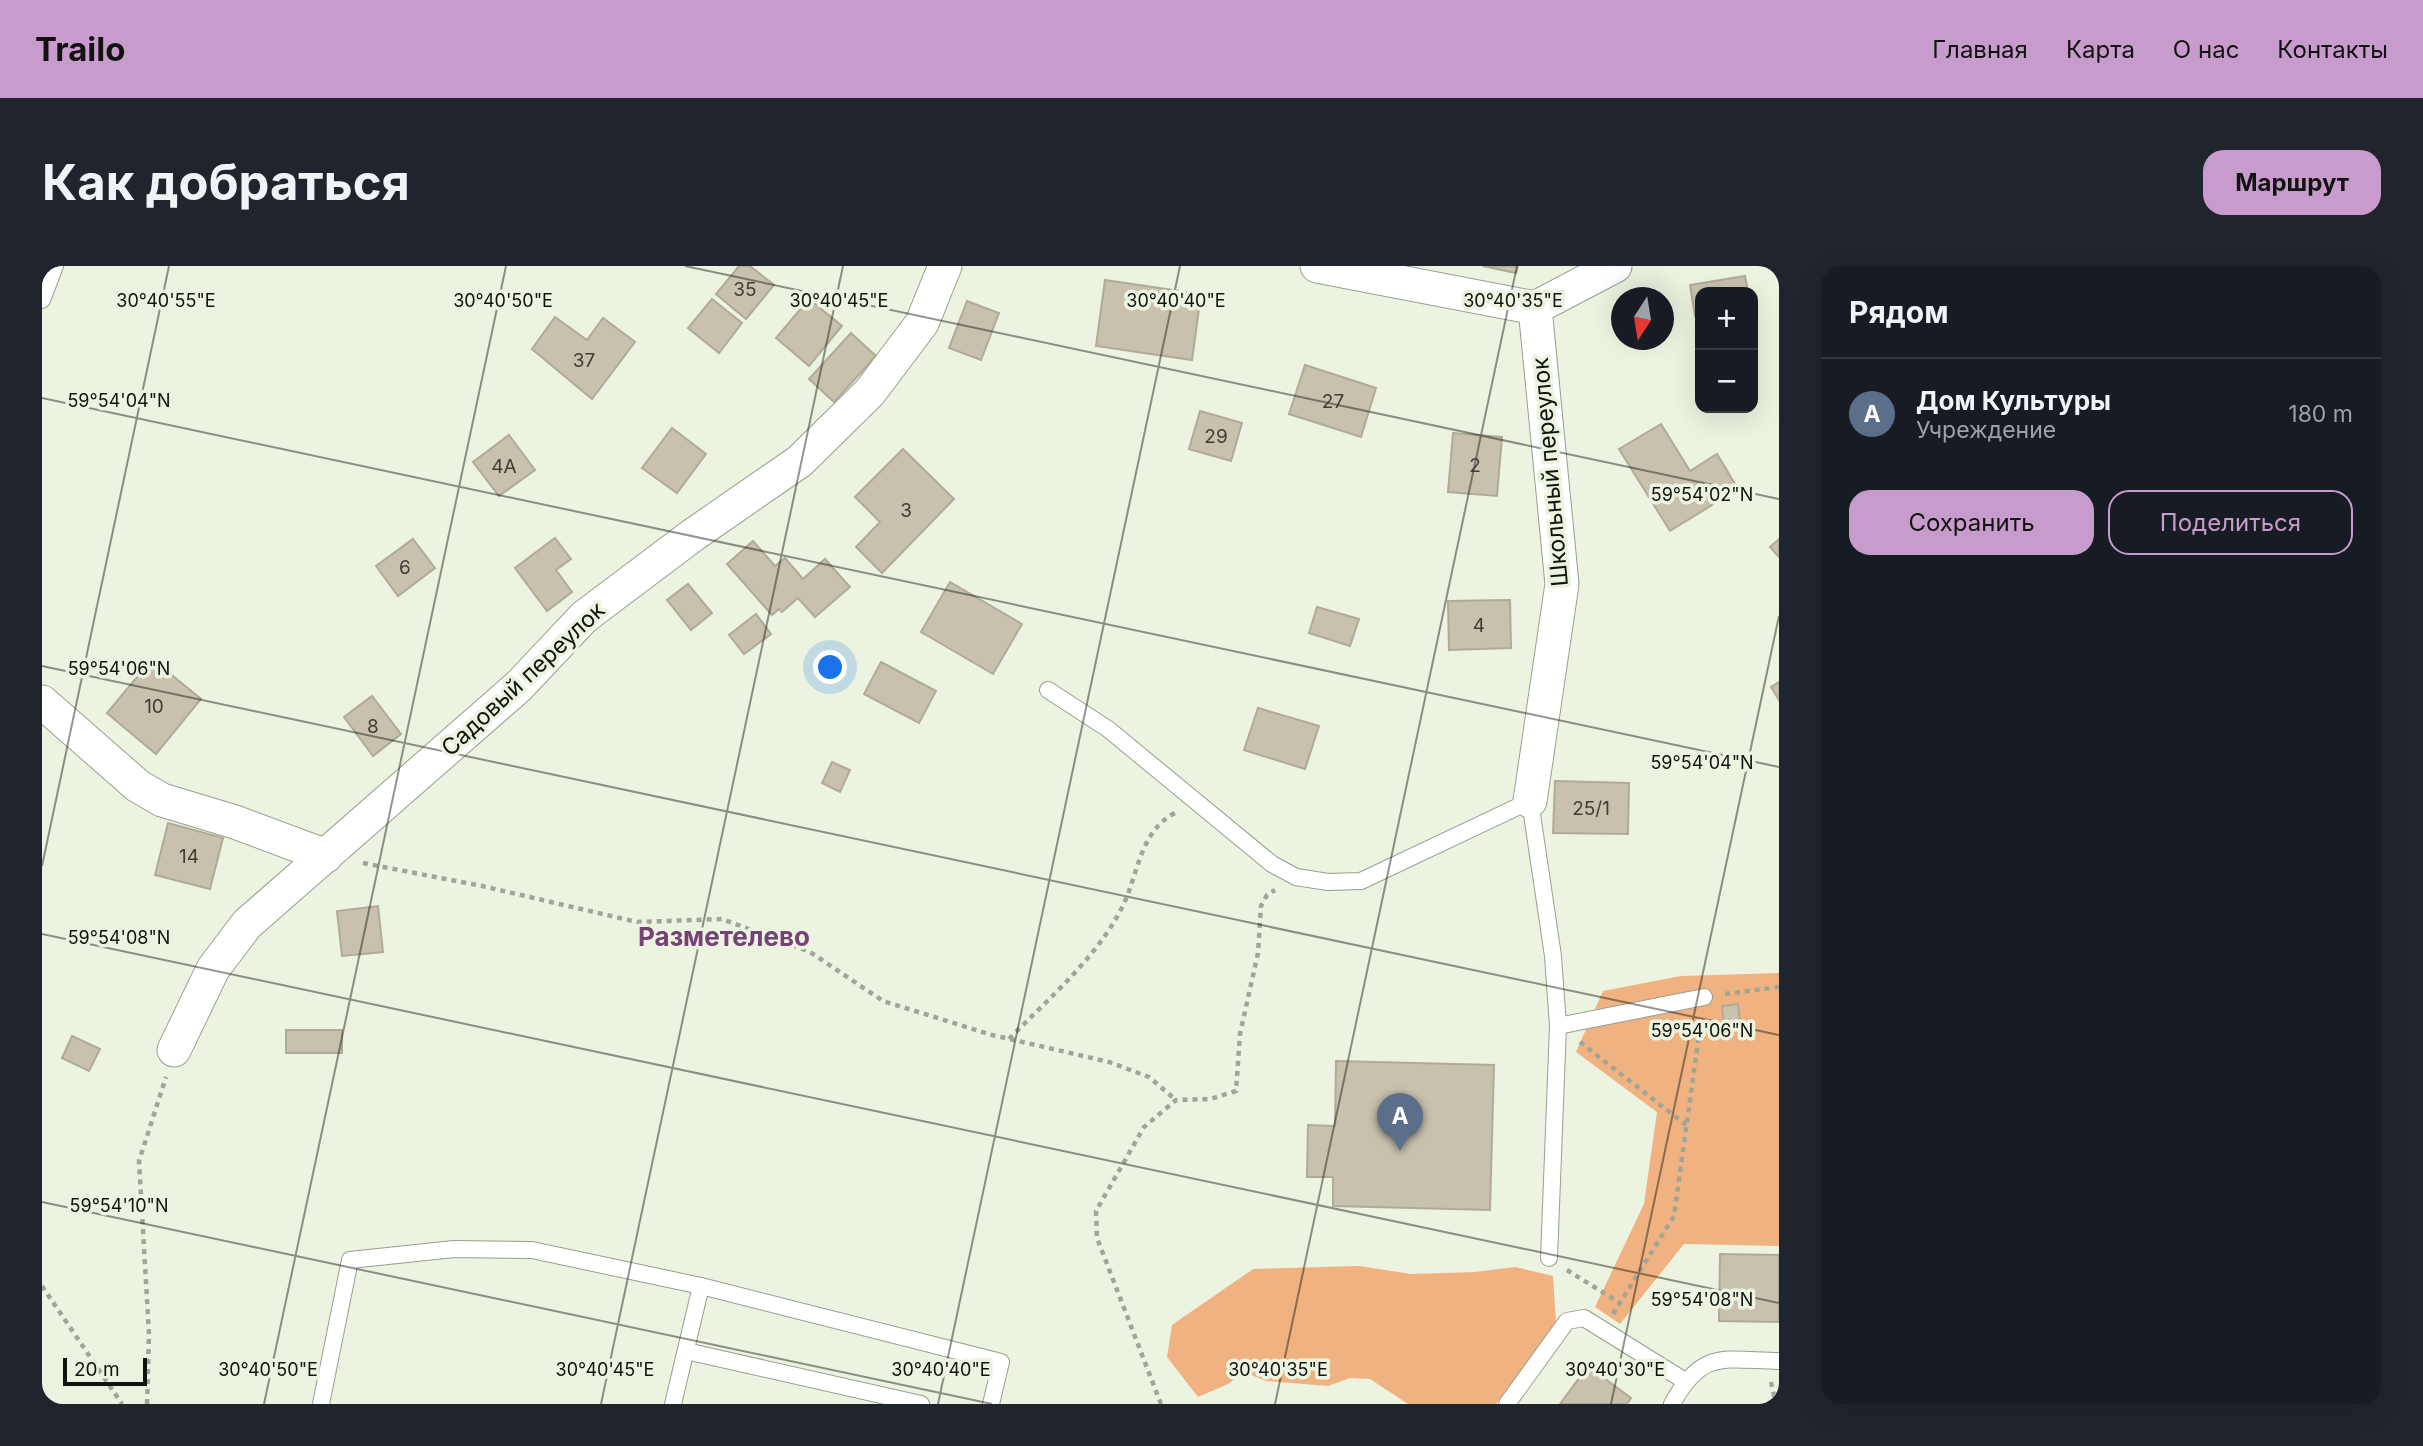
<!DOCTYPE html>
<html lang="ru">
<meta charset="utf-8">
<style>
:root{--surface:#171b24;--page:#20242c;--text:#f1f3f6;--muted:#9ea1a6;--line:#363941;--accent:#c79bcb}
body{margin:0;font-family:Inter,sans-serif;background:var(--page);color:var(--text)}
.controls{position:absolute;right:21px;top:21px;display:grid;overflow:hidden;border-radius:14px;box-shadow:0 7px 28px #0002}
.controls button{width:63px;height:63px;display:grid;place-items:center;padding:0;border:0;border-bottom:2px solid var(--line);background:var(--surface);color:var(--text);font:35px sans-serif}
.compass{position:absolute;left:1569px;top:21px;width:63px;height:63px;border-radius:50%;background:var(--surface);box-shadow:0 7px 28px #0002;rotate:192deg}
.scale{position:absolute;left:21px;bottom:18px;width:84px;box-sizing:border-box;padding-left:7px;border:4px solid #11130d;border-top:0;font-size:19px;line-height:24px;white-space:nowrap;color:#11130d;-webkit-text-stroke:5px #ecf3e0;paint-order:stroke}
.you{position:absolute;left:789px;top:402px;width:24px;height:24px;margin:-18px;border:5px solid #fff;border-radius:50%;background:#1a73e8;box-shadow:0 0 0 10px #1a73e833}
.badge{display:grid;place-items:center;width:46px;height:46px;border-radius:50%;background:var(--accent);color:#fff;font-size:23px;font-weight:700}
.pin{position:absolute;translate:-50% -58px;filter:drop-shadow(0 2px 4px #0008)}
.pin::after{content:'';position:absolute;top:37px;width:24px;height:21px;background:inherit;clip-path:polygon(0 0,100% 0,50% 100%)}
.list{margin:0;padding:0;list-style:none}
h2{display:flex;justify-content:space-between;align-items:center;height:91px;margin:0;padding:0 28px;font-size:30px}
h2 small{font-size:23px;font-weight:400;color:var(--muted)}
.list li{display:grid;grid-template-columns:46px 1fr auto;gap:21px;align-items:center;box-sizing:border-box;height:112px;padding:0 28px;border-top:2px solid var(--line)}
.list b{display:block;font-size:26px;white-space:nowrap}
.list p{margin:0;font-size:23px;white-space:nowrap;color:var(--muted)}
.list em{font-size:23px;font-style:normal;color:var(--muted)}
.actions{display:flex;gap:14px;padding:21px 28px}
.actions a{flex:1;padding:16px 0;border:2px solid var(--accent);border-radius:21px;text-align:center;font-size:24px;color:var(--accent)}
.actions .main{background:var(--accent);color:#111}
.map{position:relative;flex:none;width:1737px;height:1138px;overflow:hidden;border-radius:21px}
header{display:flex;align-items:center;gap:42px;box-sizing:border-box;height:98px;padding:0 35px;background:var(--accent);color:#111}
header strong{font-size:33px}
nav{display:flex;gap:38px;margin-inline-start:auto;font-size:24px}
.intro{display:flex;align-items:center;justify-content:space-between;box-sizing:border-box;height:168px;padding:0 42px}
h1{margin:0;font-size:49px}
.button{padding:18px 32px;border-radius:21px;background:var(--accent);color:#111;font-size:24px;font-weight:700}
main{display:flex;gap:42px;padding:0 42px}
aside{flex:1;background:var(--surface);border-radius:21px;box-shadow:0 7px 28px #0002}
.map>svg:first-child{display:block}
.green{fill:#efb280}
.building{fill:#c7c1ae;stroke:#b0aa98;stroke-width:2}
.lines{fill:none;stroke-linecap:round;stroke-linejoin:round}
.lane-casing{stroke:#999f8e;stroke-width:18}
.street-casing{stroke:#999f8e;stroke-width:35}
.path{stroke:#a0a597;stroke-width:4.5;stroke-dasharray:5 5;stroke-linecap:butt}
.lane{stroke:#fff;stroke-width:16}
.street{stroke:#fff;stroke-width:33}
.ticks{fill:none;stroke:#11130d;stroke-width:2;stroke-opacity:0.45}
.labels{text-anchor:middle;stroke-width:7;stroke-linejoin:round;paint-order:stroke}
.number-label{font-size:19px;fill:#3e3e35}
.street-label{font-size:23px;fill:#11130d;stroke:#ecf3e0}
.quarter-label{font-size:26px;font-weight:bold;fill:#744275;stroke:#ecf3e0}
.ticks-label{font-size:18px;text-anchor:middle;fill:#11130d;stroke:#ecf3e0;stroke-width:7;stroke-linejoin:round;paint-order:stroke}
</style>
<header>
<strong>Trailo</strong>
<nav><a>Главная</a><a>Карта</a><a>О нас</a><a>Контакты</a></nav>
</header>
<div class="intro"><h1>Как добраться</h1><a class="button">Маршрут</a></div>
<main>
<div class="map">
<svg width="1737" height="1138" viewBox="0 0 1737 1138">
<rect width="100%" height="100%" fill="#ecf3e0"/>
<g class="green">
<path d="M1737,707v273l-95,-2 -64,80 -25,-17 49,-103 13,-92 -81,-60 27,-61 78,-15z"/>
<path d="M1317,1000l52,8 64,-2 40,-5 38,9 3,47 -60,81h-88l-38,-25 -20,-1 -22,8 -62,-5 -22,-9 -16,12 -30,13 -31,-40 5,-32 81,-56z"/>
</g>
<g class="building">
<path d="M697,0h11l24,19 -28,34 -30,-25z"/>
<path d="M1441,0h35l-2,7z"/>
<path d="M1703,10l3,16h-48v24h-5l-5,-31z"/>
<path d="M1063,14l96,14 -9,66 -96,-14z"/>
<path d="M670,33l30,24 -23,30 -31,-25z"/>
<path d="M767,33l33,27 -33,40 -33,-28z"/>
<path d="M925,35l32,12 -18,47 -32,-12z"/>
<path d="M513,51l32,23 16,-22 32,24 -43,57 -60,-50z"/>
<path d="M809,67l25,23 -42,46 -25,-23z"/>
<path d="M1263,99l71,23 -15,49 -72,-23z"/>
<path d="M1158,145l42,12 -11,38 -42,-12z"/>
<path d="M1619,158l29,47 27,-17 21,35 -68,42 -51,-82z"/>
<path d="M630,162l34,26 -29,39 -35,-25z"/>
<path d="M1411,167l49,4 -5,59 -49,-4z"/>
<path d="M467,169l26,35 -36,26 -26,-34z"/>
<path d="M861,183l51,50 -72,74 -26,-26 24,-25 -25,-25z"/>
<path d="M513,272l16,21 -15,11 16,22 -25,19 -32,-43z"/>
<path d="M371,273l22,29 -37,28 -22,-30z"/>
<path d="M1737,273v18l-9,-10z"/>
<path d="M711,275l22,25 10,-8 18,21 22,-20 25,28 -35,30 -17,-19 -16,14 -3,-3 -7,6 -45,-51z"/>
<path d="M908,316l72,42 -29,50 -72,-42z"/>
<path d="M646,318l24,29 -21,17 -24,-30z"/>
<path d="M1468,334l1,48 -62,2 -1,-49z"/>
<path d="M1275,341l42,12 -9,27 -41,-13z"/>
<path d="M714,348l15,20 -27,20 -15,-19z"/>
<path d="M110,393l49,40 -45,55 -49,-41z"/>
<path d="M839,396l55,29 -17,32 -55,-29z"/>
<path d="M1737,416v18l-8,-13z"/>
<path d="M330,430l29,38 -28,22 -29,-39z"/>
<path d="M1216,442l61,18 -14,43 -61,-19z"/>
<path d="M790,496l18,8 -10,22 -18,-9z"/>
<path d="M1513,515l74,2 -1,51 -75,-1z"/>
<path d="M126,557l55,15 -13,51 -55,-14z"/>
<path d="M336,640l5,46 -41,4 -5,-45z"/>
<path d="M1696,738l2,19 -16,2 -2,-19z"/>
<rect x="244" y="764" width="56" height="23"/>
<path d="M30,770l28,13 -11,22 -27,-13z"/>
<path d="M1294,795l158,4 -4,145 -157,-4v-29h-26l1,-52 27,1z"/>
<path d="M1678,988l59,1v67l-60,-1z"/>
<path d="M1546,1100l43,32 -4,6h-67z"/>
</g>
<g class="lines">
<defs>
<g id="lane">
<path d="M0,34l13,-34"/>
<path d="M1006,424l60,39 164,135 24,13 32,5 33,-1 169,-80 23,155 5,70 -9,232"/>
<path d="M1516,760l146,-29"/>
<path d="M659,1020l300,76 -10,42"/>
<path d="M644,1085l235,53"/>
<path d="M279,1138l29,-144 104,-11 78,1 169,36 -28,118"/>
<path d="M1465,1138l60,-83 17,-3 101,63"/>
<path d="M1630,1138c30,-55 51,-44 107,-43"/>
</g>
<g id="street">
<path d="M1275,0l218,42 80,-42"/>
<path d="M0,436l96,84 24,14 73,22 91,34"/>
<path d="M1488,535l32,-217 -27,-276"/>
<path d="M132,784l39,-81 34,-45 272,-238 65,-69 109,-82 107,-74 70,-69 52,-69 23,-57"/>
</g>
</defs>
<use href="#lane" class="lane-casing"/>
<use href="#street" class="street-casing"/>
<g class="path">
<path d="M321,597l119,23 155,36 85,-3 88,33 73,49 109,34 117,27 40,15 27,23"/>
<path d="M1683,728l54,-7"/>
<path d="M967,773c42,-43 97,-89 119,-145 11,-30 16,-65 47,-81"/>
<path d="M1538,776l106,83"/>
<path d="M1525,1004l53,33"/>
<path d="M0,1020l80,118"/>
<path d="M1571,1048l61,-98 27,-196"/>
<path d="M1729,1116l5,22"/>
<path d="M105,1138l2,-70 -10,-173 27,-84"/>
<path d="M1119,1138l-64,-166 -1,-27 48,-84 32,-27 34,-1 26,-8 4,-57 18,-81 3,-47 6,-11 8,-5"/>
</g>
<use href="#lane" class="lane"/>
<use href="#street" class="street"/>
</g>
<path class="ticks" d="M643,0l1094,233M0,132l1737,369M0,400l1737,369M0,600l127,-600M0,668l1737,369M0,936l950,202M222,1138l242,-1138M559,1138l242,-1138M896,1138l242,-1138M1233,1138l242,-1138M1569,1138l168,-788"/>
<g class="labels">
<g class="number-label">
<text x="703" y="30">35</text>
<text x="542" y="101">37</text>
<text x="1291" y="142">27</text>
<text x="1174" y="177">29</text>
<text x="1433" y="206">2</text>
<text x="462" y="207">4А</text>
<text x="864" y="251">3</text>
<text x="363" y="308">6</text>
<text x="1437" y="366">4</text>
<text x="112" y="447">10</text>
<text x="331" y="467">8</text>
<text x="1549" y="549">25/1</text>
<text x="147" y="597">14</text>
</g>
<g class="street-label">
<text transform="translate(1508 206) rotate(-95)" y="8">Школьный переулок</text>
<text transform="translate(481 413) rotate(-43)" y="8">Садовый переулок</text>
</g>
<g class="quarter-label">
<text x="682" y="680">Разметелево</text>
</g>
</g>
<g class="ticks-label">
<text x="124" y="41">30°40'55"E</text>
<text x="461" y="41">30°40'50"E</text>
<text x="797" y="41">30°40'45"E</text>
<text x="1134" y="41">30°40'40"E</text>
<text x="1471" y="41">30°40'35"E</text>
<text x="77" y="141">59°54'04"N</text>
<text x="1660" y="235">59°54'02"N</text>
<text x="77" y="409">59°54'06"N</text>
<text x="1660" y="503">59°54'04"N</text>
<text x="77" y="678">59°54'08"N</text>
<text x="1660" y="771">59°54'06"N</text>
<text x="77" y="946">59°54'10"N</text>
<text x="1660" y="1040">59°54'08"N</text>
<text x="226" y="1110">30°40'50"E</text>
<text x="563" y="1110">30°40'45"E</text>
<text x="899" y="1110">30°40'40"E</text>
<text x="1236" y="1110">30°40'35"E</text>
<text x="1573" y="1110">30°40'30"E</text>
</g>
</svg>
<div class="controls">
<button>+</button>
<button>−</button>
</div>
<svg class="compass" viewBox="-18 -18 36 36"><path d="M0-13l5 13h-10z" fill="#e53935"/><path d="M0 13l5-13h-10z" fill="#9ea1a6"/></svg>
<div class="scale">20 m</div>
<div class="you"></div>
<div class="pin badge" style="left:1358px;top:885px;background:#5c6f8a">A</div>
</div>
<aside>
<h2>Рядом<small></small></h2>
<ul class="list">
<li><span class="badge" style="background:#5c6f8a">A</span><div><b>Дом Культуры</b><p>Учреждение</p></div><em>180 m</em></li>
</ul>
<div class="actions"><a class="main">Сохранить</a><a>Поделиться</a></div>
</aside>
</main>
